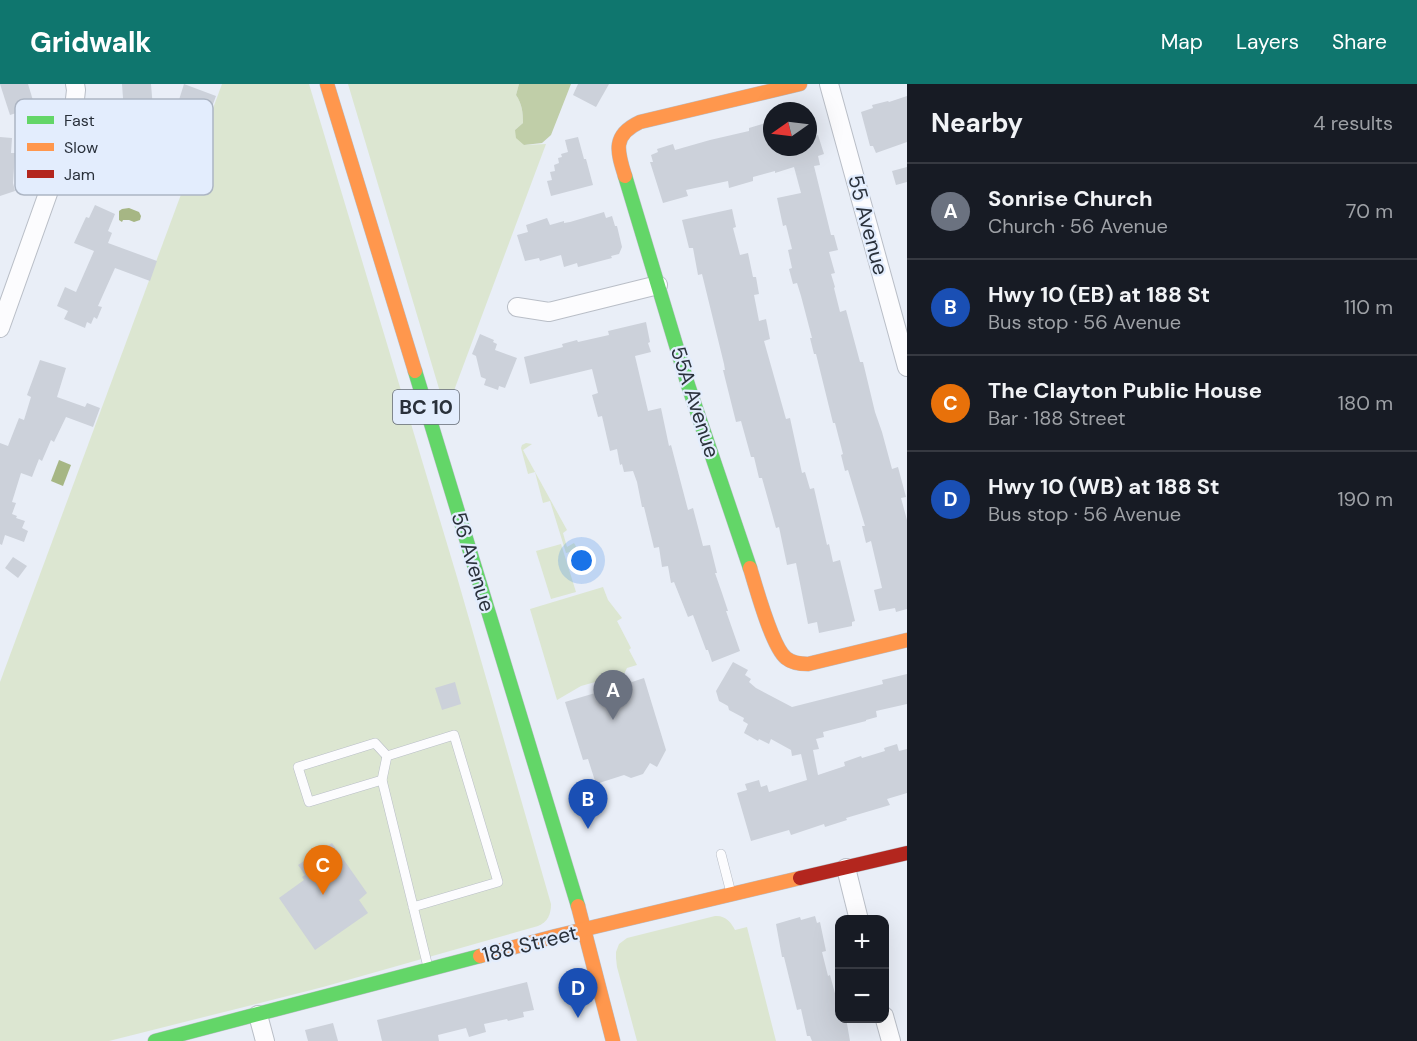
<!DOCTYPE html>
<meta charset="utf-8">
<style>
:root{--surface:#171b24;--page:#20242c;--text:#f1f3f6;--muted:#9ea1a6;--line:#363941;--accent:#0f766e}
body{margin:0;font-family:"DM Sans",sans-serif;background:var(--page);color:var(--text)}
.controls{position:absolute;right:18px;bottom:18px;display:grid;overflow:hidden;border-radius:12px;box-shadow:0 6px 24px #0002}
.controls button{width:54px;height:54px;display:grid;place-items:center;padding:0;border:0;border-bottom:2px solid var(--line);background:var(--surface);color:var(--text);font:30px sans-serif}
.compass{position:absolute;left:763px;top:18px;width:54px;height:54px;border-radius:50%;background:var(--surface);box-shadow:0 6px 24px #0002;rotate:256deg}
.you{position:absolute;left:582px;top:477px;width:21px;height:21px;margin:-15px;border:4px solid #fff;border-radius:50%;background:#1a73e8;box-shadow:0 0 0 9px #1a73e833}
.badge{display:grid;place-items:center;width:39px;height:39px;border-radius:50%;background:var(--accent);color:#fff;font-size:20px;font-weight:700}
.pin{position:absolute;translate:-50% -50px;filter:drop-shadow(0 2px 3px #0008)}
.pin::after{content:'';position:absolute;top:32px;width:21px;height:18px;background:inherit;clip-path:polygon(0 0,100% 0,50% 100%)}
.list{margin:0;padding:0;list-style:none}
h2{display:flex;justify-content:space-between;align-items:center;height:78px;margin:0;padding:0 24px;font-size:26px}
h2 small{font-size:20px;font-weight:400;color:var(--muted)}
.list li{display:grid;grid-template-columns:39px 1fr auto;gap:18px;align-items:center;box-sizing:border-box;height:96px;padding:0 24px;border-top:2px solid var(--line)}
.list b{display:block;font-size:22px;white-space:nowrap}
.list p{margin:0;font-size:20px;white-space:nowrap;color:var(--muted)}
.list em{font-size:20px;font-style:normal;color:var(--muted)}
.map{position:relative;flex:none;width:907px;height:957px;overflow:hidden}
header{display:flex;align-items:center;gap:36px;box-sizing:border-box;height:84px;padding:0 30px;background:var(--accent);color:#fff}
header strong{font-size:28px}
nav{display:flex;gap:33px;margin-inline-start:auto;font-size:21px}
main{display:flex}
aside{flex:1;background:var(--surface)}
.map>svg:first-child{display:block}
.green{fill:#dce6d1}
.forest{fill:#c0cea8}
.water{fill:#a6b684}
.building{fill:#ccd1da}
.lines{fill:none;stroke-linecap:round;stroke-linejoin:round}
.lane-casing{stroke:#b9bec7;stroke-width:10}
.street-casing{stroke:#b9bec7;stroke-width:20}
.fast-casing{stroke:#b9bec7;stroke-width:15}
.slow-casing{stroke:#b9bec7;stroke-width:15}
.jam-casing{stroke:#b9bec7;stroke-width:15}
.lane{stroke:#fcfcfe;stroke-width:9}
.street{stroke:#fcfcfe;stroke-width:18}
.fast{stroke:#63d668;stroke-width:14}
.slow{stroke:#ff974d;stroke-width:14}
.jam{stroke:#b3261e;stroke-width:14}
.labels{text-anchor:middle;stroke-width:4.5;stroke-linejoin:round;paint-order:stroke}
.shield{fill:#e3edfd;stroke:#626975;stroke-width:1.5}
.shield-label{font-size:20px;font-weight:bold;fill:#2a313b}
.street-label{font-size:21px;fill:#2a313b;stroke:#e3edfd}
.key{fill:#e3edfd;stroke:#acb5c3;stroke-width:1.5}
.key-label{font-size:16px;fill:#2a313b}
</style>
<header>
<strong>Gridwalk</strong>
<nav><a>Map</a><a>Layers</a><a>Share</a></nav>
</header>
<main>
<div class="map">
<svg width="907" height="957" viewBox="0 0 907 957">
<rect width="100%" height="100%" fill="#e9eef7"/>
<g class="green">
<path d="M222,0h87l148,493 94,327c0,10 -3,18 -13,22l-215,61 -214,54h-109v-359z"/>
<path d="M348,0h171l-3,11c6,9 7,17 7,28l-8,7 9,15 22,-1 -100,268z"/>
<path d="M526,359l6,1 -9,6 44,80 -4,3 4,14 7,-4 8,14 10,-5v3l-3,3 -9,2 -3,-10 -11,3 -16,-52 -7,2 -8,-31 -7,2 -7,-26 1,-3z"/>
<path d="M561,460l15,48 -25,7 -15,-48z"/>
<path d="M603,503l5,13 14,18 -5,3 14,27 -2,2 8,15 -10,3 -3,6 -43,12 -24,14 -27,-91z"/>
<path d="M715,832c10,-1 16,6 20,14l12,-3 29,114h-139l-20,-74 -1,-9v-6l3,-8 8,-6z"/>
</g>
<path class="forest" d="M519,0h52l-20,51 -9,8 -18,2 -8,-7 -1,-8 8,-7c0,-11 -1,-19 -7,-28z"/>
<g class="water">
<path d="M129,124l10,4 2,4 -1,4 -6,2 -5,-2h-6l-1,2 -3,-2v-9l3,-2z"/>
<path d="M59,376l12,5 -8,21 -12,-5z"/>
</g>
<g class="building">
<path d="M0,0h28l7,23 -25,8z"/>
<path d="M122,0h29l2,25 -29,3z"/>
<path d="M184,0l32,12 -14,38 -19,-7 7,-19 -12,-5z"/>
<path d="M578,0h31l-13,23 -23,-12z"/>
<path d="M907,12v46l-31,11 -3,-7h-3l-9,-34 12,-4 -1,-3 16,-4 1,1z"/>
<path d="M772,37v26h36v-9l10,-3 6,19 -6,2 2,9 -6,1 17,69h3l4,15 -9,2 6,21 -4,1 4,13 -1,1 6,24 6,-2 14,52h3l12,50 7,20 10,37 6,-2 8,30 -5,1 6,22v89l-11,3 -1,-4 -16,3 -5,-21 8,-2 -11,-47 -5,2 -4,-17h3l-17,-56 -3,1 -4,-16 2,-1 -8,-31h-2l-17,-69h-2l-4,-16h2l-11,-42 -4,-13 -4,1 -4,-15 3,-1 -4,-18 4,-1 -6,-24 -3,1 -6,-28 24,-5 -7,-26 -19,6v-2l-22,6v4l-24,7 -1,-7 -42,9 2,6 -25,7 -13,-41h3l-2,-7 7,-3 -1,-3 16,-5 2,6 35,-10 39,-9v-3z"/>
<path d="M0,53l12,1 -1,15h4l-2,30 2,8 -15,5z"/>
<path d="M578,53l6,22h2l7,26 -42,11 -4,-15 5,-1 -2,-8 5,-1 -1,-6 5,-2 -1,-5 4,-1 -1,-3 7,-2 -3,-12z"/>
<path d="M907,83v15l-11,3 -4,-14z"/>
<path d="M95,121l20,9 -7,17 4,2 -4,10 49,18 -7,20 -35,-13 -17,38 4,1 -5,12 -3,-2 -3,7 -4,-2 -2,6 -21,-9 4,-8 -11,-5 8,-19 11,5 18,-41 -20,-8 12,-26 3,1z"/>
<path d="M732,125l4,18 -3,1 7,27 8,-2 5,24h3l3,17 -5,1 5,26 7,-2 4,20 -6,2 22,78 4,-1 12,55 3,-1 5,17 4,-1 13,57 2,-1 4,18 7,-2 15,61 -3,1v4l-33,7 -2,-11 -9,2 -12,-61 -9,2 -8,-38 -3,1 -14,-50h-3l-5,-21h-3l-10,-36 -5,1 -13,-52h2l-1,-6 -22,-90 -4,1 -5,-27h-4l-7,-28z"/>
<path d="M604,128l2,6 6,-2 3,10h2l5,21 -3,7 -8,2 1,2 -34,9 -1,-4 -13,4 -3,-12 -21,6 -1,-3 -14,3 -8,-26 11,-3 -2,-7 21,-7 3,7 14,-4v2l6,-1z"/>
<path d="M646,238l4,20 -2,1 3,9 -16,4 13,55 13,-3 8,38 2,-1 17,65 5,-2 10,38 7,-1 7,28h-2l7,20 6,18h-2l14,40 -28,11 -4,-12h-2l-13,-35 -5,2 -14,-35 -3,1 -3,-17 -6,1 -3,-20 -5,1 -10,-41h-2l-5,-25 -4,-11 -9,1 -2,-8 -2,1 -3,-16 -7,2 -8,-35 -4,1 -6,-22 6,-2 -6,-24 -62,15 -6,-27 39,-10 -1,-3 15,-4 1,2 31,-7 -1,-4z"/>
<path d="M480,250l14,6 -1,2 4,2 -2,6 22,8 -12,30 -6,-2 -1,4 -14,-5 2,-6 -5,-2 -5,-21 -4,-2z"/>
<path d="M40,276l26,8 -9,29 28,10 2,-4 13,5 -7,19 -27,-10 -12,25 -3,-2 -9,21 -3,-2 -7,18 -11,-4 -9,29 4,1 -4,11 5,2 -1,2 9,3 -3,7 6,3 -4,11 -19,-7 -3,10 -2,-1v-101l8,3 11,-28 5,2 7,-23 -4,-2z"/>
<path d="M13,473l14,9 -9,12 -13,-10z"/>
<path d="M733,578l15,8 -3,5 6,4 -2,3 7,6 36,19 91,-23 -1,-4 25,-6v30l-31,7 1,6 -11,3v1l-43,11 1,5 -8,2 3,10 -6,1 5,25 27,-9 -1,-4 17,-6 1,2 23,-7 -1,-3 13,-4 2,7 8,-2v44l-20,6 3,6 -44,13 1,2 -22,7 -1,-3 -33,11 -2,-5 -38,11 -14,-48 10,-3 -2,-6 14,-4 2,7 6,-2 2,7 38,-12 -6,-26 -9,2 -1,-6 -20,-11 -2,5 -10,-5 -1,2 -14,-8 4,-9 -5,-3 1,-3 -15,-8 -1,-4 -9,-5 -3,-10z"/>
<path d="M625,594l7,4 12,-4 22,72 -9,17 -7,-4 -7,11 -12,4 -7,-3 -28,9 -8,-25 -5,1 -18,-58 57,-17z"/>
<path d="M455,598l6,22 -19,6 -7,-22z"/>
<path d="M332,759l35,50 -8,7 9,13 -53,37 -36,-52 25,-18 -2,-3 3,-2 -7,-10z"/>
<path d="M815,832l2,7 3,-1 6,29 -4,1 6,24 2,-1 10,37v6h6l4,23h-38l-2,-5h-3l-6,-27 -4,1 -13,-53h-2l-6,-33 24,-7 1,3z"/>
<path d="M527,898l7,28 -11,2 1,5 -16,4 -1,-2 -23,5 2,8 -17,5 -3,-9 -28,7 1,6h-57l-5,-21z"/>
<path d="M333,939l5,18h-30l-3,-11z"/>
</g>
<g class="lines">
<defs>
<g id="lane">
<path d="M382,696l-73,22 -11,-35 77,-24 12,13"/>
<path d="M721,770l10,39"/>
<path d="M413,823l85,-25 -44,-147 -67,21 -5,24 46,187"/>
</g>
<g id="street">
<path d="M829,0l78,283"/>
<path d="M517,223l32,5 109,-27"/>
<path d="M0,244l72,-202 4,-36 -1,-6"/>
<path d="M846,784l13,52"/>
<path d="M258,931l7,26"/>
<path d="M884,932l7,25"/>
</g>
<g id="fast">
<path d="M625,92l63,209 62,183"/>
<path d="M415,287l163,535"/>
<path d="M155,957l325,-85"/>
</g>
<g id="slow">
<path d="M327,0l88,287"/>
<path d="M625,92c-8,-25 -13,-41 15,-54l160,-38"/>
<path d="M750,484c6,19 22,79 36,90 6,5 14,6 22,6l99,-24"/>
<path d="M578,822l35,135"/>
<path d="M480,872l76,-20 244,-58"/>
</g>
<path id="jam" d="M800,794l107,-25"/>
</defs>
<use href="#lane" class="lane-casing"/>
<use href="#street" class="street-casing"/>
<use href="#fast" class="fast-casing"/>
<use href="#slow" class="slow-casing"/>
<use href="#jam" class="jam-casing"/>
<use href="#lane" class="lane"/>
<use href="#street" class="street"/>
<use href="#fast" class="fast"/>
<use href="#slow" class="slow"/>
<use href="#jam" class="jam"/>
</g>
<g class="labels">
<rect class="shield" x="393" y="306" width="66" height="34" rx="4.5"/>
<g class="shield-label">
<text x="426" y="330">BC 10</text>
</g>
<g class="street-label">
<text transform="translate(868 141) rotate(75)" y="7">55 Avenue</text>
<text transform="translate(695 318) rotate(72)" y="7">55A Avenue</text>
<text transform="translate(473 478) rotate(73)" y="7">56 Avenue</text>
<text transform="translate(530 860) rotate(-14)" y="7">188 Street</text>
</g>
</g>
<rect x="15" y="15" width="198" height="96" rx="9" class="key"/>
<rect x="27" y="32" width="27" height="8" fill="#63d668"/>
<rect x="27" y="59" width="27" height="8" fill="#ff974d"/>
<rect x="27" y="86" width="27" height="8" fill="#b3261e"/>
<g class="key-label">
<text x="64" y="42">Fast</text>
<text x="64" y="69">Slow</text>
<text x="64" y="96">Jam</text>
</g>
</svg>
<div class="controls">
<button>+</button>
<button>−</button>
</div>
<svg class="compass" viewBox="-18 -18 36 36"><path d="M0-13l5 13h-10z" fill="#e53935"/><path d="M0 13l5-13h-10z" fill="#9ea1a6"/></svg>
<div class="you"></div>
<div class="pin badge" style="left:613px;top:636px;background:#6b7280">A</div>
<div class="pin badge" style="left:588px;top:745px;background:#1a4fb4">B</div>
<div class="pin badge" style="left:323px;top:811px;background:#e8710a">C</div>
<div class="pin badge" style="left:578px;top:934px;background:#1a4fb4">D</div>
</div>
<aside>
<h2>Nearby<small>4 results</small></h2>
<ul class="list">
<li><span class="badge" style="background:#6b7280">A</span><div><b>Sonrise Church</b><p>Church · 56 Avenue</p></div><em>70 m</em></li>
<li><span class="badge" style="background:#1a4fb4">B</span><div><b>Hwy 10 (EB) at 188 St</b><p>Bus stop · 56 Avenue</p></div><em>110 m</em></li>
<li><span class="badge" style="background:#e8710a">C</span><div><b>The Clayton Public House</b><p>Bar · 188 Street</p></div><em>180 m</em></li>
<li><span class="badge" style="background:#1a4fb4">D</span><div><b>Hwy 10 (WB) at 188 St</b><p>Bus stop · 56 Avenue</p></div><em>190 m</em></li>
</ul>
</aside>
</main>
